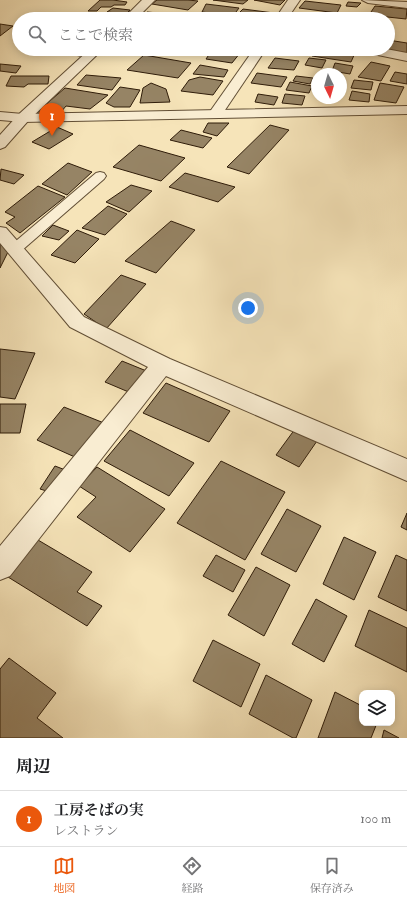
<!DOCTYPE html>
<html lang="ja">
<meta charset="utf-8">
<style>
:root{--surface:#fff;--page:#f6f6f6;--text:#202124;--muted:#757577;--line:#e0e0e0;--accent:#ea580c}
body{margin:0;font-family:"IM FELL Double Pica","Noto Serif JP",serif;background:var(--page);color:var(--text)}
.controls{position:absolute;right:12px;bottom:12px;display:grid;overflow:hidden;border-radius:8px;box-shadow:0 2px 10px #0003}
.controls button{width:36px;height:36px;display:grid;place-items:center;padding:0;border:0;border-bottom:1px solid var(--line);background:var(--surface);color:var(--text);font:20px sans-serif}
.compass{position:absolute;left:311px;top:68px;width:36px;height:36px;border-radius:50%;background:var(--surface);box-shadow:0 2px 10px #0003;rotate:175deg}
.you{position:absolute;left:248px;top:308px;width:14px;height:14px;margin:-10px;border:3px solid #fff;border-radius:50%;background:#1a73e8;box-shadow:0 0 0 6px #1a73e833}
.badge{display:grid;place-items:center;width:26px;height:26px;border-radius:50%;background:var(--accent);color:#fff;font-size:13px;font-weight:700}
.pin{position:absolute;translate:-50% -33px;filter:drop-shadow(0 1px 2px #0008)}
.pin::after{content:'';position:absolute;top:21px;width:14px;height:12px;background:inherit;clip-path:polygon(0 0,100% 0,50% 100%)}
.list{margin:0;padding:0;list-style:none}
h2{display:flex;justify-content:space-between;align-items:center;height:52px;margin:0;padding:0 16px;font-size:17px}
h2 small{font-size:13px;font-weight:400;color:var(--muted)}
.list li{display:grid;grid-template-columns:26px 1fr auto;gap:12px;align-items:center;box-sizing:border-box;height:56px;padding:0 16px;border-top:1px solid var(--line)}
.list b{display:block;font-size:15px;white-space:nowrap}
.list p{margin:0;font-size:13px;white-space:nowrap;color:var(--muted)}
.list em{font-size:13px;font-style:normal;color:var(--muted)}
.icon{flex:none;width:22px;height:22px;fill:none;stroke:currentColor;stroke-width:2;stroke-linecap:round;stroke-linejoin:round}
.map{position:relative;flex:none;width:407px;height:738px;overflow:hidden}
.search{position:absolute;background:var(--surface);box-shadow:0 2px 10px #0003;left:12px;right:12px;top:12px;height:44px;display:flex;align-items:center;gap:10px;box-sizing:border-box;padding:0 14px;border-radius:22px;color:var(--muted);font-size:15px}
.sheet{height:108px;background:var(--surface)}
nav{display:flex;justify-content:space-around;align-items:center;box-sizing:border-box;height:56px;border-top:1px solid var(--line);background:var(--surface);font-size:11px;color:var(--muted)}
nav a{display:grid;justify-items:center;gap:2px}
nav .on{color:var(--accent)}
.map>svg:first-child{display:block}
.building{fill:#968465;stroke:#2f1c09}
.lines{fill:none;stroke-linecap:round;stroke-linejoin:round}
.service-casing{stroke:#614e35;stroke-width:2}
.minor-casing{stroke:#614e35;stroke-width:2}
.tertiary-casing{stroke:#614e35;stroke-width:2}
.service{fill:#f9edd2;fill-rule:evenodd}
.minor{fill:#f9edd2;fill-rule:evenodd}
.tertiary{fill:#f9edd2;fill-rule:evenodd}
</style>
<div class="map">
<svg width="407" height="738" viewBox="0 0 407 738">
<rect width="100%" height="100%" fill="#f6e4b9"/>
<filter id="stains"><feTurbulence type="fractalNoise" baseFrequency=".005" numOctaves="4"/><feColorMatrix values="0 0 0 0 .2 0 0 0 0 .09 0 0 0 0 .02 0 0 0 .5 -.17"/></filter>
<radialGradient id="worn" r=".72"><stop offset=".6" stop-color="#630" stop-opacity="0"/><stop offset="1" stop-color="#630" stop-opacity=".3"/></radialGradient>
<g class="building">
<path d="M100,0h13l14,2 -2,3h-11l-3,2h-10l-4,4h-9z"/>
<path d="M157,0h31l10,1 -10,9 -36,-6z"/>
<path d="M213,0h35l-5,4z"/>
<path d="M254,0h31l-5,5z"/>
<path d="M305,1l36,4 -4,8 -38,-5z"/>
<path d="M348,2l13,1 -4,4 -11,-1z"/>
<path d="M206,4l33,4 -6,8 -31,-4z"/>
<path d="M375,6l32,3 -1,10 -37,-4z"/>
<path d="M113,8l17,2 -4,4 -19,-2z"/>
<path d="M243,9l31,4 -4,4 -31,-4z"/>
<path d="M147,12l23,2 -4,5 -24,-2z"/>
<path d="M88,14l33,5h-38z"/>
<path d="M197,15l19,1v3h-23z"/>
<path d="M300,15l33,4h-35z"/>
<path d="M356,15l20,4h-23z"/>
<path d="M0,24l13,2 -13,10z"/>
<path d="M388,40l19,3v10l-28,-4h9z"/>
<path d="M45,49h44l-9,7 -36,-6z"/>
<path d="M213,49l27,4 -8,10 -26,-4z"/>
<path d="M316,49h12l27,4 -4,9 -39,-6z"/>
<path d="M144,55l47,8 -13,15 -51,-8z"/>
<path d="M275,58l24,3 -5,9 -26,-2z"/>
<path d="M309,58l17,2 -4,8 -17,-3z"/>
<path d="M371,62l19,4 -9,15 -23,-4z"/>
<path d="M335,63l18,3 -3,8 -18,-3z"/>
<path d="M0,64l21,2 -5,7 -16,-2z"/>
<path d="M200,65l28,5 -4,7 -31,-3z"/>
<path d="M395,72l12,2v10l-17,-3z"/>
<path d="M257,73l30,4 -6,10 -30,-4z"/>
<path d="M86,75l35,3 -9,12 -35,-5z"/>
<path d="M11,76h38l-1,8h-20l-4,3 -18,-1z"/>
<path d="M296,76l17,2 -3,6 -17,-3z"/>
<path d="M200,77l23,4 -10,14 -32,-4 8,-11z"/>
<path d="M354,80l19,2 -2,8 -20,-2z"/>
<path d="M290,82l22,4 -3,7 -23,-3z"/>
<path d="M151,83l15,6 4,13 -30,1 3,-15z"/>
<path d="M380,83l24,4 -8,16 -22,-3z"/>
<path d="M120,87l20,3 -10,17h-16l-8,-4z"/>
<path d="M65,88l43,7 -18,14 -24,-3 -5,6h-24z"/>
<path d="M352,91l18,3 -1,8 -20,-2z"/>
<path d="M258,94l20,3 -4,8 -19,-3z"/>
<path d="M285,94l20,2 -3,9 -20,-2z"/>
<path d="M208,123h21l-12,13 -14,-4z"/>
<path d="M270,125l19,5 -40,44 -22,-7z"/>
<path d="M57,127l16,7 -24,15 -17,-7z"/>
<path d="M181,130l31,8 -9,10 -33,-8z"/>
<path d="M139,145l46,13 -24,23 -48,-14z"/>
<path d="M68,163l24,9 -25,23 -25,-11z"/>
<path d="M1,169l23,6 -10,9 -14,-4z"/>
<path d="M185,173l50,14 -17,15 -49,-15z"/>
<path d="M131,185l21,6 -23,21 -23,-10z"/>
<path d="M38,186l27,11 -45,36 -14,-10 9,-6 -10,-5z"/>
<path d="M108,206l19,8 -22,21 -23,-7z"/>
<path d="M171,221l24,9 -39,43 -31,-12z"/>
<path d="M53,225l16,6 -10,9 -17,-4z"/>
<path d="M77,230l22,9 -24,24 -24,-8z"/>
<path d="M0,235l10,13 -10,20z"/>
<path d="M121,275l25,9 -40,45 -22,-15z"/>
<path d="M0,349l35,4 -20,46 -15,-2z"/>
<path d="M122,361l27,11 -18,21 -26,-11z"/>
<path d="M166,383l64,28 -21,31 -66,-29z"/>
<path d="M0,404h26l-6,29h-20z"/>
<path d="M64,407l40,16 -27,35 -40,-18z"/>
<path d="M295,429l22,12 -18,26 -23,-12z"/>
<path d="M130,430l64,33 -25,33 -65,-35z"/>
<path d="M221,461l64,31 -40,68 -68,-37z"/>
<path d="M55,466l13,5 -15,22 -13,-4z"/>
<path d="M97,467l68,42 -35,43 -53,-35 19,-20 -17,-11z"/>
<path d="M287,509l34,17 -25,46 -35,-18z"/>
<path d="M407,513v17l-6,-3z"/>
<path d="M344,537l32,15 -22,48 -31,-16z"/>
<path d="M38,540l54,32 -15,20 25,14 -15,20 -79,-49z"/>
<path d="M216,555l29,15 -12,22 -30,-16z"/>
<path d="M396,555l11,5v51l-29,-14z"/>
<path d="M256,567l34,18 -26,51 -36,-21z"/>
<path d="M316,599l31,17 -23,46 -32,-18z"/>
<path d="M369,610l38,18v44l-52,-26z"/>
<path d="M213,640l47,24 -19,43 -48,-26z"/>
<path d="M9,658l47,35 -19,25 26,20h-63v-69z"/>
<path d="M266,675l46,25 -16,38h-3l-44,-24z"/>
<path d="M335,692l27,14v17h15l-6,15h-53z"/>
<path d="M384,730l15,8h-17z"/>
</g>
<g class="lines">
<defs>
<path id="service" d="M100,172l4,1 2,3 -2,3 -84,73 -5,1 -5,-1 -2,-3 2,-3 86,-73z"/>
<g id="minor">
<path d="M142,0h13l-19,19h-13z"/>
<path d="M288,0h12l-13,19h-12z"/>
<path d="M362,0l45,2v6l-39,-5z"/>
<path d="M90,49h13l-75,72 -23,26 -5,2v-14l18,-20z"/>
<path d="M254,49h12l-45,67 -5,1 -5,-1 -2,-3z"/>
<path d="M372,49h14l21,4v8l-34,-7 -2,-3z"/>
<path d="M0,227l6,1 78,89 86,42 237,100v22l-241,-105 -156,200 -10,4v-34l148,-179 -78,-40 -70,-84z"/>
</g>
<path id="tertiary" d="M407,106v8l-384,8 -23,-2v-8l23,2z"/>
</defs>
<use href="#service" class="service-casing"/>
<use href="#minor" class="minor-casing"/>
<use href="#tertiary" class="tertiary-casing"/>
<use href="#service" class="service"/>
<use href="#minor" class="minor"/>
<use href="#tertiary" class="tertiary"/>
</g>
<rect width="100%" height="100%" filter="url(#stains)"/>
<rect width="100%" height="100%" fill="url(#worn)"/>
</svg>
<div class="controls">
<button><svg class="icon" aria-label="layers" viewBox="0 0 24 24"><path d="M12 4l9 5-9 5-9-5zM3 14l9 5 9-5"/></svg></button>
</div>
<svg class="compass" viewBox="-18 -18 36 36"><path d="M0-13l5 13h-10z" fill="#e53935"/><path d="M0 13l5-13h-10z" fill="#757577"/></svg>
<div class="you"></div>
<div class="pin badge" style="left:52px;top:136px">1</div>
<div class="search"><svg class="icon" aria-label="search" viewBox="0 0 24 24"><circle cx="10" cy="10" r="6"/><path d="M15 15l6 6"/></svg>ここで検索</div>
</div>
<section class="sheet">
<h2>周辺<small></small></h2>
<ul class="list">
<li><span class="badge">1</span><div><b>工房そばの実</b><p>レストラン</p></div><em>100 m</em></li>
</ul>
</section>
<nav>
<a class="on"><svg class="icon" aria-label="map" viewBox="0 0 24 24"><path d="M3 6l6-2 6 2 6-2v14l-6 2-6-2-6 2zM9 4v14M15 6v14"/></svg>地図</a>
<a><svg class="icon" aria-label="directions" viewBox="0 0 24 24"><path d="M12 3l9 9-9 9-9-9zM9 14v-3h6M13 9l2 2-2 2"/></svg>経路</a>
<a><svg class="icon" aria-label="saved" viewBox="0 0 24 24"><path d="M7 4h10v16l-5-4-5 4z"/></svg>保存済み</a>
</nav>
